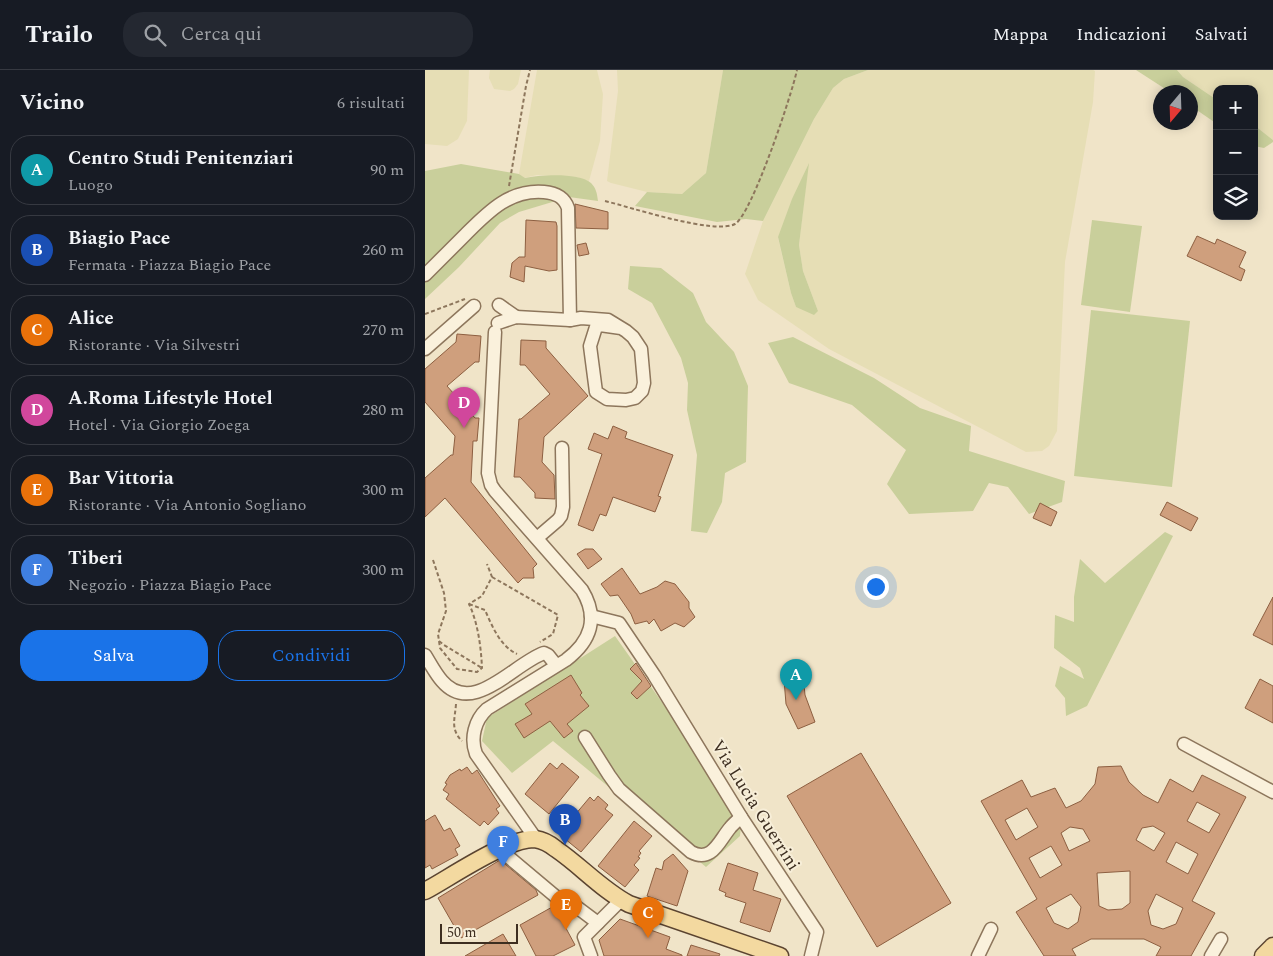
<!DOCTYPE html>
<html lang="it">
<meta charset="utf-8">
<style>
:root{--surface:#171b24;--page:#242831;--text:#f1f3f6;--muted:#9ea1a6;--line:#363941;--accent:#1a73e8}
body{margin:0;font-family:Spectral,serif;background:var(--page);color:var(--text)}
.controls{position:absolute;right:15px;top:15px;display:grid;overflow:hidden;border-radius:10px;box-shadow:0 2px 12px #0003}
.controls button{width:45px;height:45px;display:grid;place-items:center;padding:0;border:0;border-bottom:1px solid var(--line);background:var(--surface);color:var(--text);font:25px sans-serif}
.compass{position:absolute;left:728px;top:15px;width:45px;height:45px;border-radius:50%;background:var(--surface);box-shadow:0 2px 12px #0003;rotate:199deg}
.scale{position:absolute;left:15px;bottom:12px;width:78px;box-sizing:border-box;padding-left:5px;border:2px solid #3d2e20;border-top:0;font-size:14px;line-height:18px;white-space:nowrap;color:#3d2e20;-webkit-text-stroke:4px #f7eed8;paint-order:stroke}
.you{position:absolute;left:450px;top:516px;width:18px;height:18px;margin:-12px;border:4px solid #fff;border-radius:50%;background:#1a73e8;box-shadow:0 0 0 8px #1a73e833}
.badge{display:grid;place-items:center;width:32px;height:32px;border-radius:50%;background:var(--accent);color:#fff;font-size:16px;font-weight:700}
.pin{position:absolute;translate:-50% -41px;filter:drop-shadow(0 1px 2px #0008)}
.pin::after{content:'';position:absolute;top:26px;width:18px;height:15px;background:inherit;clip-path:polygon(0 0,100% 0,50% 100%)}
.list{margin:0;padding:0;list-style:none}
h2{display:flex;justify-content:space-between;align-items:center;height:65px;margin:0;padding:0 20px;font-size:21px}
h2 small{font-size:16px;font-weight:400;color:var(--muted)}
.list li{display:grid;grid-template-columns:32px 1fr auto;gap:15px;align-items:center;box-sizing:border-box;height:70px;margin:0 10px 10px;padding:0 10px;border:1px solid var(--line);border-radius:20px}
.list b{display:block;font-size:19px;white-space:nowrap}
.list p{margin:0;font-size:16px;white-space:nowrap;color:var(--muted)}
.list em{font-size:16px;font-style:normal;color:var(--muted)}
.actions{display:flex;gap:10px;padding:15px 20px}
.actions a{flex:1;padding:11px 0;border:1px solid var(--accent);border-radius:20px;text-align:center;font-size:18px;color:var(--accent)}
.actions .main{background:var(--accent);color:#fff}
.icon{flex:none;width:28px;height:28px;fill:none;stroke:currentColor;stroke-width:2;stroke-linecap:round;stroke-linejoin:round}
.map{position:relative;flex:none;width:848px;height:886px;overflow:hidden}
header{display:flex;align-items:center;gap:30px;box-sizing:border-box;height:70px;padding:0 25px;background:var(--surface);border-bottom:1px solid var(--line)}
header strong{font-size:24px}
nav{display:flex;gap:28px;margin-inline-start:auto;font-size:18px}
.search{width:350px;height:45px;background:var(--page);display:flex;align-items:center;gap:12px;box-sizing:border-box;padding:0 18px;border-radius:20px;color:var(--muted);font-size:19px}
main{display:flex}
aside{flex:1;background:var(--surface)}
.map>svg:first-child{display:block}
.farmland{fill:#e6deb5;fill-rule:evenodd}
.green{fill:#c9cf9b}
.building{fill:#cf9f7d;stroke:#8d5f41;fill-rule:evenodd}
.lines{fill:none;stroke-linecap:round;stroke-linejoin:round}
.minor-casing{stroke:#8d765c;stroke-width:15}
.major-casing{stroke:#5b4430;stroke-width:19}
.path{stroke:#8d765c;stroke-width:2;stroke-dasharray:4 2.5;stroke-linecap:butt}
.minor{stroke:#faf1dc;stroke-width:12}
.major{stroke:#f3d9a0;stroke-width:16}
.labels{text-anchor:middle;stroke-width:4;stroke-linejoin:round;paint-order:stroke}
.street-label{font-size:18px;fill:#3d2e20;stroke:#f7eed8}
</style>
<header>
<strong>Trailo</strong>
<div class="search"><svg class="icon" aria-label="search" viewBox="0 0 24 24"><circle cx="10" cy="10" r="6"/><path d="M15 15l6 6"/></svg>Cerca qui</div>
<nav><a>Mappa</a><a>Indicazioni</a><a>Salvati</a></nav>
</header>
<main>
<aside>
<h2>Vicino<small>6 risultati</small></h2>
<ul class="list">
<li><span class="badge" style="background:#0f9aa8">A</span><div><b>Centro Studi Penitenziari</b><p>Luogo</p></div><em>90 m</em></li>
<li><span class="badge" style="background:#1a4fb4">B</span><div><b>Biagio Pace</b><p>Fermata · Piazza Biagio Pace</p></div><em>260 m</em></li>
<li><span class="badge" style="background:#e8710a">C</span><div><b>Alice</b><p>Ristorante · Via Silvestri</p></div><em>270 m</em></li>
<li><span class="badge" style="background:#d1479c">D</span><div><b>A.Roma Lifestyle Hotel</b><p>Hotel · Via Giorgio Zoega</p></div><em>280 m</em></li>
<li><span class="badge" style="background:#e8710a">E</span><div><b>Bar Vittoria</b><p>Ristorante · Via Antonio Sogliano</p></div><em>300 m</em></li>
<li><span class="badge" style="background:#3f7fe0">F</span><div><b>Tiberi</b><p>Negozio · Piazza Biagio Pace</p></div><em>300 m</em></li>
</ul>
<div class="actions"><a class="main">Salva</a><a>Condividi</a></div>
</aside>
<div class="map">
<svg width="848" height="886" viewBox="0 0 848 886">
<rect width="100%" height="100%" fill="#f0e4c8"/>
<g class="farmland">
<path d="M0,0h44l-2,51 -9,18 -11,7 -22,-2z"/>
<path d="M65,0h31l-3,14 -4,5 -4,2 -16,-2 -5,-11z"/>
<path d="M112,0h60l6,24 -3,47 -11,40 -13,-4 -39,-2 -13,3 -5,-4z"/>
<path d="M192,0h106l-17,103 -24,21 -35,-2 -36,-9 -4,-2 11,-90z"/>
<path d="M443,0h225l2,1 -2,31 -28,160 -8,169 -8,15 -7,5 -16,1 -197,-103 -71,-49 -13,-26 18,-53 51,-102 19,-31 11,-9zM383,95l-9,80 4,26 15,40 -22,-4 -5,-14 -13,-55z"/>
<path d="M752,0h96v70l-19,-15v-36h-37v11l-34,-23z"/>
</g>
<g class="green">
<path d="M298,0h145l-24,9 -11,9 -19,31 -51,102 -17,-2 -29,3 -82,-16 12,-14 35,2 24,-21z"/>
<path d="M711,0h41l6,7 34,23v24l-26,-18v-14h-21z"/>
<path d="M829,55l19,15v2l-9,6 -10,-2z"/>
<path d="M384,93l-10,82 4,26 15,40 -4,4 -18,-8 -5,-14 -13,-56 14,-38z"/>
<path d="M36,94l58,10 6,4c14,-3 54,-6 66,5 5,5 6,10 7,18l-29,-4 -50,15 -19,11 -41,44 -34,32v-128z"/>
<path d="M667,150l50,6 -12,86 -49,-7z"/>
<path d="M205,196l31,2 32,25 13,29 28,30 14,34 -2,76 -21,11 -3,29 -15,31 -16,-2 6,-76 -10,-45 1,-27 -7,-25 -29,-55 -24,-14z"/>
<path d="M666,240l99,11 -18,166 -98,-11z"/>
<path d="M368,267l81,41 46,30 51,18 -2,25 96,30 -3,21 -33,12 -21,-27 -19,-4 -16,28 -64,3 -22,-30 19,-34 -54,-45 -63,-22 -21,-40z"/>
<path d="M740,462l8,4 -86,170 -21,10 -1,-18 -10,-12 5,-20 24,13 -4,-11 -26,-20 1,-33 19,7v-25l6,-38 25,24z"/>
<path d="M190,566l56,79 70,111 -1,10 -34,31 -153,-126 -41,32 -30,-32 5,-23z"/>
</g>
<g class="building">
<path d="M150,134l33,8v17l-32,-1z"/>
<path d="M101,150l30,2 1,4v44l-8,1 -24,-5 -1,16 -14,-5 2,-14 7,-6h6z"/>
<path d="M772,166l18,8 2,-5 29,13 -7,15 6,3 -4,11 -54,-25z"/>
<path d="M161,173l3,11 -10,2 -2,-11z"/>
<path d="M32,264l24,2 -2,26h-4l-28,24 28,32h4l-2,23h-4l-2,41 66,82 -4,4 1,10h-11l-5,5 -73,-85 -20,19v-39l26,-23h2l2,-19 -30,-34v-33l31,-27z"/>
<path d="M96,270l25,1v7l42,48 -44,41 -2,25 12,13 1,24 -20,-1v-5l-15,-16h-6l5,-58h2l29,-25 -25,-29h-5z"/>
<path d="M188,356l14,6 -2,6 48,17 -15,41 3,1 -6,15 -42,-15 -7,19 -6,-2 -7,17 -15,-6 24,-71 -14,-5 6,-16 14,6z"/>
<path d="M742,432l31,16 -7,13 -31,-16z"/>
<path d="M615,433l17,9 -6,14 -18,-8z"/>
<path d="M160,479h8l9,10 -14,10 -11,-15z"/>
<path d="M197,498l18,26 17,-7 8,-6 10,3 14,18v6l6,9 -11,10 -9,-4 -14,8 -7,-12 -5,5 -2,-3 -12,3 -4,-10 -13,-19 -8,1 -9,-12z"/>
<path d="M848,527v48l-20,-10z"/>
<path d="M211,593l15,23 -14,13 -6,-6 11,-12 -12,-12z"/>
<path d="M377,595l3,30 10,27 -17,7 -12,-25 -3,-37z"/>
<path d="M146,605l11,18 -2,2 9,11 -22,18 6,7 -9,7 -14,-17 -26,17 -9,-14 17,-10 -7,-10z"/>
<path d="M835,609l13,7v37l-28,-15z"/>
<path d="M436,683l90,150 -74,44 -90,-151z"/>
<path d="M125,693l7,6 5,-6 17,14 -30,37 -24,-20z"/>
<path d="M696,696l8,16 14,13 15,8 12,-24 23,13 9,-17 44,22 -54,104 23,12 -24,43h-35l5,-9 -17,-8h-53l-19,10 4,7h-32l-28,-44 21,-13 -56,-98 41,-21 9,17 24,-9 11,20 15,-7 14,-17 3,-17zM772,732l23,12 -11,19 -22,-12zM602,738l11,19 -22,13 -11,-20zM728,756l12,7 -11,18 -18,-11 6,-12zM645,757l13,2 7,12 -21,10 -8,-18zM751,772l22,12 -10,20 -22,-12zM626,776l11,19 -22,13 -11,-20zM705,801v32l-8,6 -14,1 -9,-4 -2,-33zM646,824l10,13 -3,15 -10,7 -14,-6 -8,-15zM731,824l27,14 -7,16 -13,5 -12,-4 -3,-14z"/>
<path d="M42,697l5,7 5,-4 23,36 -4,3 3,4 -11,12 -4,-4 -4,5 -34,-27 3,-5 -6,-4 4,-6 -2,-1 5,-8 10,-6 1,2z"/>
<path d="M173,726l10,9 -3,4 8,6 -32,37 -22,-18 31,-37 4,4z"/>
<path d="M10,745l9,16 6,-3 10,18 -5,3 3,6 -26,14 -2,-4 -5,3v-47z"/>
<path d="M209,751l18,15 -13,15 2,2 -3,4 2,1 -6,7 5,5 -14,17 -27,-21z"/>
<path d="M248,784l15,17 -11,35 -30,-10 9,-28 6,2 2,-9z"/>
<path d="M75,790l36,30 2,5 -77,43 -23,-40z"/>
<path d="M303,793l30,10 -5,17 28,9 -11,33 -30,-10 6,-19 -21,-7 1,-3 -7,-3z"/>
<path d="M129,836l21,39 -22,11h-17l-16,-31z"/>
<path d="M195,849l50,18 -4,12 16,6v1h-78l-5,-16z"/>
<path d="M78,864l13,22h-51z"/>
<path d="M266,875l29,9 -1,2h-32z"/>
</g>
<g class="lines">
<defs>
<g id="minor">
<path d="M0,205c14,-14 27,-27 41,-41 22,-22 44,-45 78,-42 12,1 20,5 24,16l2,112"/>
<path d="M74,235l17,12"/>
<path d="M73,253l18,-6 54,3 11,-2 27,2 18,11 7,6 8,12 3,34 -2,8 -7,7 -9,2 -19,-1 -11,-7 -6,-46 6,-19 4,-2 21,3"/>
<path d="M70,262l-7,141 3,12 4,6 87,99c17,28 9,51 -16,70l-79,49c-12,11 -17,29 -11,45l60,85"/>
<path d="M0,279l49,-43"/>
<path d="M112,468l21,-18 3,-4 2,-9 -1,-59"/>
<path d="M166,546l28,7 35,52 87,142 76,115 -6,24"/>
<path d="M0,585c5,8 10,18 17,26 31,36 71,-17 102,-28l4,2 8,10"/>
<path d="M160,667l24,38 10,14 72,63c21,11 28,-11 39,-24 3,-4 7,-7 11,-11"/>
<path d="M759,674l89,48"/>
<path d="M74,779l62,52 13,4 24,18"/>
<path d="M166,886l-7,-19 37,-37"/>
<path d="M553,886l13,-27"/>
<path d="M786,886l10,-17"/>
</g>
<g id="major">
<path d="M0,821c26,-14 82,-53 110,-52 7,1 15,5 21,10 25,17 46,41 73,55l151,52"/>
<path d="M838,886l10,-10"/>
</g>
</defs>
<use href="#minor" class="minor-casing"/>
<use href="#major" class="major-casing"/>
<g class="path">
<path d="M84,116l17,-100 4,-16"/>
<path d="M180,131c25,6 109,34 130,23 17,-10 57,-130 62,-154"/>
<path d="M0,244l40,-15"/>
<path d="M8,490l11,33 2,18 -8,23 2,14 17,21 20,3 5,-4c-1,-21 -4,-45 -13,-64l13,-8 10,-19 -5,-13"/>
<path d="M67,507l66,38 -5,19 -13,8"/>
<path d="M44,534l16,6c7,16 15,36 32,44"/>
<path d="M14,571l5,4 38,23"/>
<path d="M31,634c-1,15 -6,25 6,37"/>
</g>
<use href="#minor" class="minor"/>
<use href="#major" class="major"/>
</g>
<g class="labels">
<g class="street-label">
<text transform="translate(331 735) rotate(58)" y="6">Via Lucia Guerrini</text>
</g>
</g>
</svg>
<div class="controls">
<button>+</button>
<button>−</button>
<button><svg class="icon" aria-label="layers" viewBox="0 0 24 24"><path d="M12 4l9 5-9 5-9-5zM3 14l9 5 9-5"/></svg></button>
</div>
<svg class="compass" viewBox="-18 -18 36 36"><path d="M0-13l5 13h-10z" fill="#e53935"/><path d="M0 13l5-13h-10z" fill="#9ea1a6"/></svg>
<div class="scale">50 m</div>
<div class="you"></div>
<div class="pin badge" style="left:371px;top:630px;background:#0f9aa8">A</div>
<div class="pin badge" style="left:140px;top:775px;background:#1a4fb4">B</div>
<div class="pin badge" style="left:223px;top:868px;background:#e8710a">C</div>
<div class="pin badge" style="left:39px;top:358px;background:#d1479c">D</div>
<div class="pin badge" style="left:141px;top:860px;background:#e8710a">E</div>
<div class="pin badge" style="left:78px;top:797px;background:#3f7fe0">F</div>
</div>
</main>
